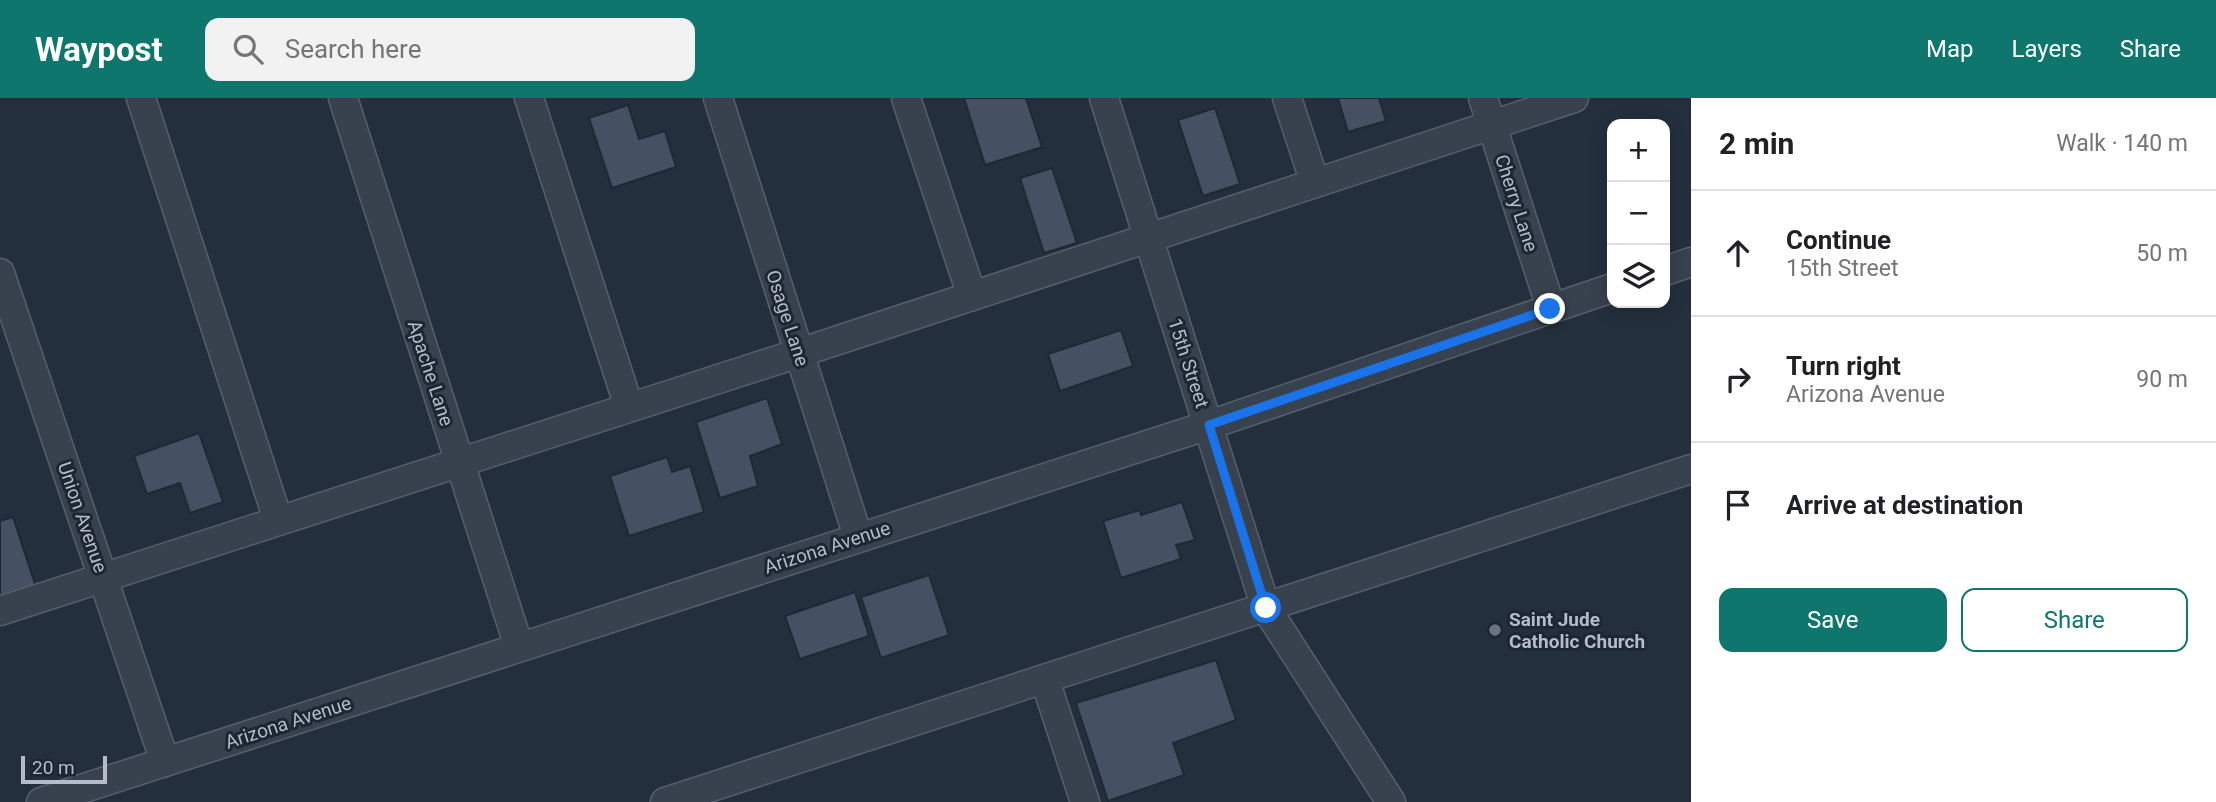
<!DOCTYPE html>
<meta charset="utf-8">
<style>
:root{--surface:#fff;--page:#f2f2f2;--text:#202124;--muted:#757577;--line:#e0e0e0;--accent:#0f766e}
body{margin:0;font-family:Roboto,sans-serif;background:var(--page);color:var(--text)}
.controls{position:absolute;right:21px;top:21px;display:grid;overflow:hidden;border-radius:14px;box-shadow:0 4px 18px #0003}
.controls button{width:63px;height:63px;display:grid;place-items:center;padding:0;border:0;border-bottom:2px solid var(--line);background:var(--surface);color:var(--text);font:35px sans-serif}
.scale{position:absolute;left:21px;bottom:18px;width:86px;box-sizing:border-box;padding-left:7px;border:4px solid #b4bcc9;border-top:0;font-size:19px;line-height:24px;white-space:nowrap;color:#b4bcc9;-webkit-text-stroke:5px #1d2633;paint-order:stroke}
.stop{position:absolute;width:21px;height:21px;margin:-16px;border:5px solid #1a73e8;border-radius:50%;background:#fff}
.stop.end{background:#1a73e8;border-color:#fff;box-shadow:0 2px 7px #0008}
.list{margin:0;padding:0;list-style:none}
h2{display:flex;justify-content:space-between;align-items:center;height:91px;margin:0;padding:0 28px;font-size:30px}
h2 small{font-size:23px;font-weight:400;color:var(--muted)}
.list li{display:grid;grid-template-columns:46px 1fr auto;gap:21px;align-items:center;box-sizing:border-box;height:126px;padding:0 28px;border-top:2px solid var(--line)}
.list b{display:block;font-size:26px;white-space:nowrap}
.list p{margin:0;font-size:23px;white-space:nowrap;color:var(--muted)}
.list em{font-size:23px;font-style:normal;color:var(--muted)}
.actions{display:flex;gap:14px;padding:21px 28px}
.actions a{flex:1;padding:16px 0;border:2px solid var(--accent);border-radius:14px;text-align:center;font-size:24px;color:var(--accent)}
.actions .main{background:var(--accent);color:#fff}
.icon{flex:none;width:38px;height:38px;fill:none;stroke:currentColor;stroke-width:2;stroke-linecap:round;stroke-linejoin:round}
.map{position:relative;flex:none;width:1691px;height:704px;overflow:hidden}
header{display:flex;align-items:center;gap:42px;box-sizing:border-box;height:98px;padding:0 35px;background:var(--accent);color:#fff}
header strong{font-size:33px}
nav{display:flex;gap:38px;margin-inline-start:auto;font-size:24px}
.search{width:490px;height:63px;background:var(--page);display:flex;align-items:center;gap:18px;box-sizing:border-box;padding:0 24px;border-radius:14px;color:var(--muted);font-size:26px}
main{display:flex}
aside{flex:1;background:var(--surface)}
.map>svg:first-child{display:block}
.building{fill:#455162;stroke:#1f2835;stroke-width:2}
.lines{fill:none;stroke-linecap:round;stroke-linejoin:round}
.minor-casing{stroke:#565f6c;stroke-width:31}
.minor{stroke:#38414e;stroke-width:28}
.route{stroke:#1a73e8;stroke-width:9}
.worship-dot{fill:#6b7280;stroke:#1d2633;stroke-width:2.5}
.labels{text-anchor:middle;stroke-width:6;stroke-linejoin:round;paint-order:stroke}
.street-label{font-size:19px;fill:#b4bcc9;stroke:#1d2633}
.poi-label{font-size:19px;font-weight:bold;fill:#b4bcc9;stroke:#1d2633;text-anchor:start}
</style>
<header>
<strong>Waypost</strong>
<div class="search"><svg class="icon" aria-label="search" viewBox="0 0 24 24"><circle cx="10" cy="10" r="6"/><path d="M15 15l6 6"/></svg>Search here</div>
<nav><a>Map</a><a>Layers</a><a>Share</a></nav>
</header>
<main>
<div class="map">
<svg width="1691" height="704" viewBox="0 0 1691 704">
<rect width="100%" height="100%" fill="#242f3e"/>
<g class="building">
<path d="M964,0h62l16,49 -57,18z"/>
<path d="M1338,0h41l7,23 -38,11z"/>
<path d="M628,7l11,34 26,-8 11,36 -64,21 -23,-70z"/>
<path d="M1215,10l25,76 -37,12 -25,-76z"/>
<path d="M1052,70l25,75 -33,10 -24,-75z"/>
<path d="M1121,232l12,36 -73,25 -12,-37z"/>
<path d="M767,300l15,46 -32,12 8,30 -38,12 -24,-76z"/>
<path d="M199,335l24,69 -33,11 -10,-30 -33,11 -13,-38z"/>
<path d="M667,359l5,15 18,-6 14,46 -75,24 -19,-60z"/>
<path d="M1182,404l13,38 -19,5 5,14 -60,19 -18,-57 37,-11 1,5z"/>
<path d="M13,419l23,70 -36,11v-77z"/>
<path d="M929,477l20,60 -68,23 -20,-61z"/>
<path d="M855,494l14,44 -69,23 -15,-43z"/>
<path d="M1216,562l20,60 -63,23 11,32 -76,26 -32,-98z"/>
</g>
<g class="lines">
<defs>
<g id="minor">
<path d="M141,0l137,422"/>
<path d="M343,0l176,549"/>
<path d="M529,0l100,309"/>
<path d="M718,0l140,439"/>
<path d="M906,0l66,198"/>
<path d="M1104,0l162,510 125,194"/>
<path d="M1287,0l28,85"/>
<path d="M1483,0l68,210"/>
<path d="M1665,173l26,-9"/>
<path d="M0,175l165,489"/>
<path d="M0,513l799,-258 775,-255"/>
<path d="M1045,582l40,122"/>
<path d="M41,704l1168,-377 403,-137"/>
<path d="M665,704l1026,-333"/>
</g>
</defs>
<use href="#minor" class="minor-casing"/>
<use href="#minor" class="minor"/>
</g>
<g class="lines">
<path class="route" d="M1266,510l-57,-183 341,-116"/>
</g>
<circle class="worship-dot" cx="1495" cy="532" r="7"/>
<g class="labels">
<g class="street-label">
<text transform="translate(1517 105) rotate(72)" y="7">Cherry Lane</text>
<text transform="translate(788 220) rotate(72)" y="7">Osage Lane</text>
<text transform="translate(1189 265) rotate(72)" y="7">15th Street</text>
<text transform="translate(431 275) rotate(72)" y="7">Apache Lane</text>
<text transform="translate(83 419) rotate(71)" y="7">Union Avenue</text>
<text transform="translate(827 449) rotate(-18)" y="7">Arizona Avenue</text>
<text transform="translate(288 624) rotate(-18)" y="7">Arizona Avenue</text>
</g>
<g class="poi-label">
<text x="1509" y="528">Saint Jude<tspan x="1509" dy="22">Catholic Church</tspan></text>
</g>
</g>
</svg>
<div class="controls">
<button>+</button>
<button>−</button>
<button><svg class="icon" aria-label="layers" viewBox="0 0 24 24"><path d="M12 4l9 5-9 5-9-5zM3 14l9 5 9-5"/></svg></button>
</div>
<div class="scale">20 m</div>
<div class="stop" style="left:1266px;top:510px"></div>
<div class="stop end" style="left:1550px;top:211px"></div>
</div>
<aside>
<h2>2 min<small>Walk · 140 m</small></h2>
<ul class="list">
<li><svg class="icon" aria-label="ahead" viewBox="0 0 24 24"><path d="M12 20V5M6 11l6-6 6 6"/></svg><div><b>Continue</b><p>15th Street</p></div><em>50 m</em></li>
<li><svg class="icon" aria-label="right" viewBox="0 0 24 24"><path d="M7 20v-9h11M14 6l5 5-5 5"/></svg><div><b>Turn right</b><p>Arizona Avenue</p></div><em>90 m</em></li>
<li><svg class="icon" aria-label="arrive" viewBox="0 0 24 24"><path d="M6 21V4h12l-3 4 3 4H6"/></svg><div><b>Arrive at destination</b></div></li>
</ul>
<div class="actions"><a class="main">Save</a><a>Share</a></div>
</aside>
</main>
